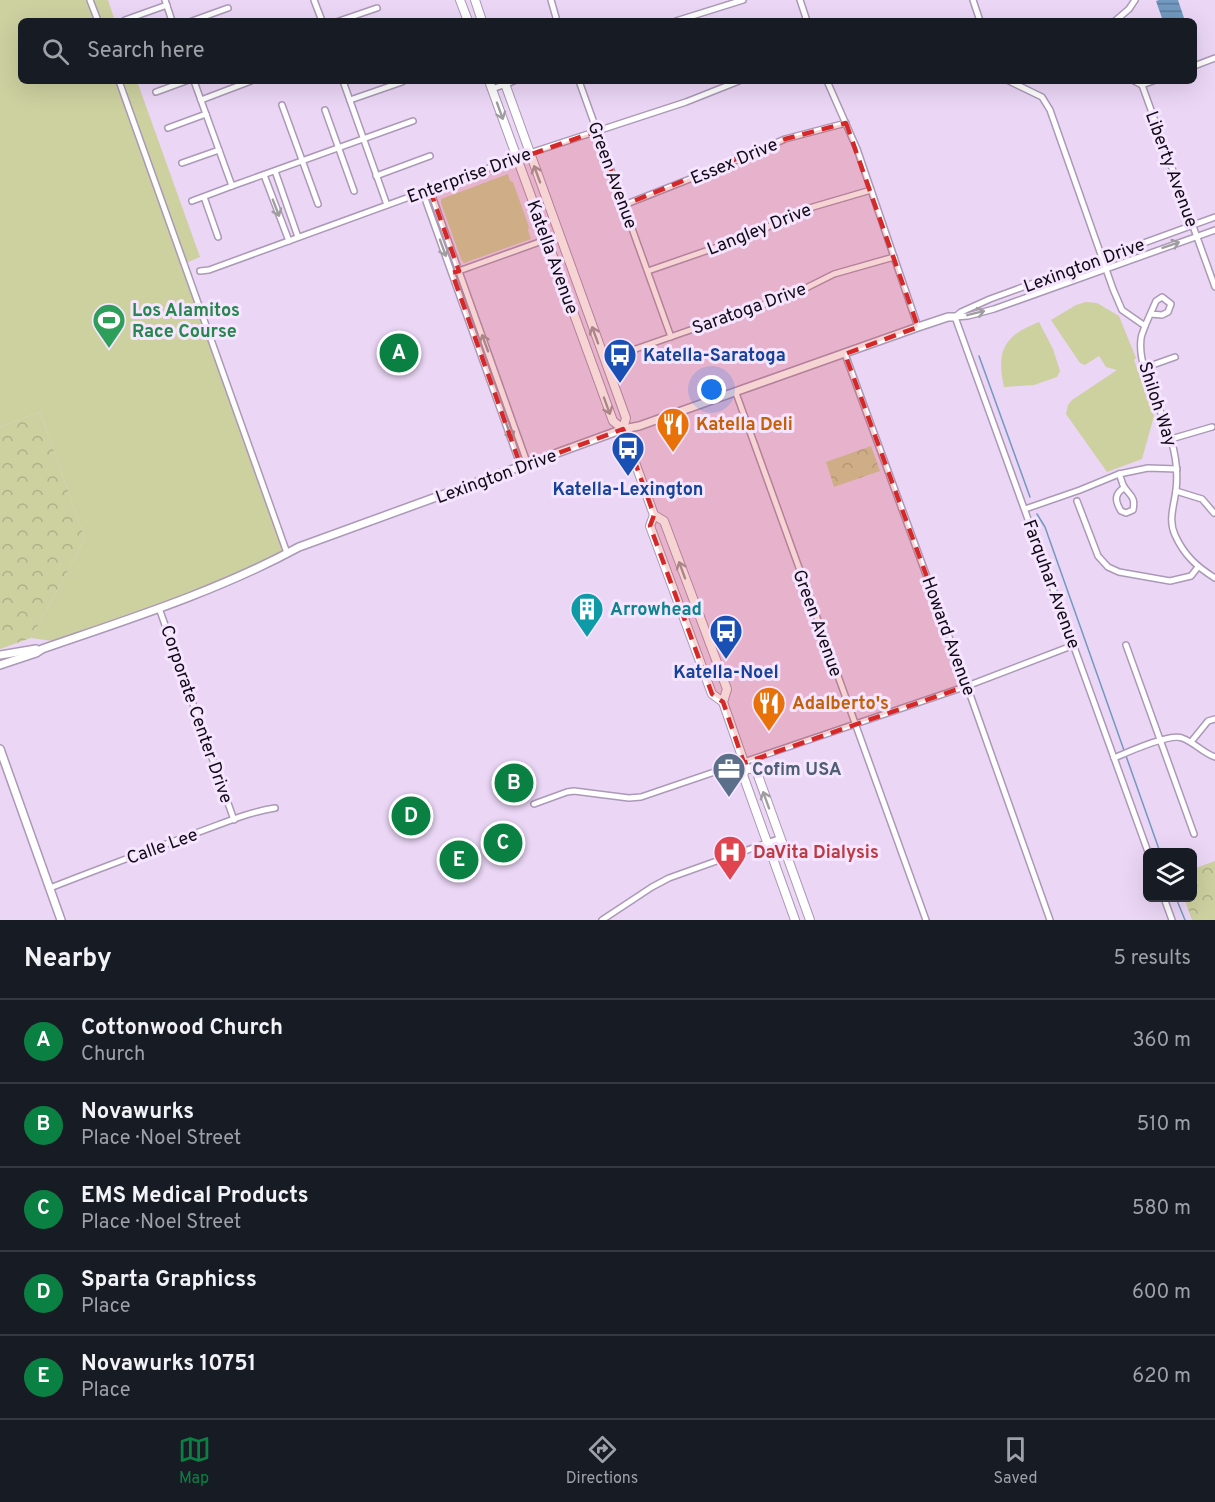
<!DOCTYPE html>
<meta charset="utf-8">
<style>
:root{--surface:#171b24;--page:#20242c;--text:#f1f3f6;--muted:#9ea1a6;--line:#363941;--accent:#0b8043}
body{margin:0;font-family:Overpass,sans-serif;background:var(--page);color:var(--text)}
.controls{position:absolute;right:18px;bottom:18px;display:grid;overflow:hidden;border-radius:9px;box-shadow:0 6px 24px #0002}
.controls button{width:54px;height:54px;display:grid;place-items:center;padding:0;border:0;border-bottom:2px solid var(--line);background:var(--surface);color:var(--text);font:30px sans-serif}
.you{position:absolute;left:712px;top:390px;width:21px;height:21px;margin:-15px;border:4px solid #fff;border-radius:50%;background:#1a73e8;box-shadow:0 0 0 9px #1a73e833}
.badge{display:grid;place-items:center;width:39px;height:39px;border-radius:50%;background:var(--accent);color:#fff;font-size:20px;font-weight:700}
.pin{position:absolute;translate:-50% -50%;border:3px solid #fff;box-shadow:0 2px 6px #0006}
.list{margin:0;padding:0;list-style:none}
h2{display:flex;justify-content:space-between;align-items:center;height:78px;margin:0;padding:0 24px;font-size:26px}
h2 small{font-size:20px;font-weight:400;color:var(--muted)}
.list li{display:grid;grid-template-columns:39px 1fr auto;gap:18px;align-items:center;box-sizing:border-box;height:84px;padding:0 24px;border-top:2px solid var(--line)}
.list b{display:block;font-size:22px;white-space:nowrap}
.list p{margin:0;font-size:20px;white-space:nowrap;color:var(--muted)}
.list em{font-size:20px;font-style:normal;color:var(--muted)}
.icon{flex:none;width:33px;height:33px;fill:none;stroke:currentColor;stroke-width:2;stroke-linecap:round;stroke-linejoin:round}
.map{position:relative;flex:none;width:1215px;height:920px;overflow:hidden}
.search{position:absolute;background:var(--surface);box-shadow:0 6px 24px #0002;left:18px;right:18px;top:18px;height:66px;display:flex;align-items:center;gap:15px;box-sizing:border-box;padding:0 21px;border-radius:9px;color:var(--muted);font-size:22px}
.sheet{height:498px;background:var(--surface)}
nav{display:flex;justify-content:space-around;align-items:center;box-sizing:border-box;height:84px;border-top:2px solid var(--line);background:var(--surface);font-size:16px;color:var(--muted)}
nav a{display:grid;justify-items:center;gap:3px}
nav .on{color:var(--accent)}
.map>svg:first-child{display:block}
.grass{fill:#cdd09f}
.park{fill:url(#park-crowns)}
.water{fill:url(#water-rules)}
.lines{fill:none;stroke-linecap:round;stroke-linejoin:round}
.stream{stroke:#7299c0;stroke-width:1.5}
.street-casing{stroke:#ac98b7;stroke-width:8}
.secondary-casing{stroke:#ac98b7;stroke-width:10}
.primary-casing{stroke:#ac98b7;stroke-width:10}
.street{stroke:#fff;stroke-width:5}
.secondary{stroke:#fff;stroke-width:7}
.primary{stroke:#fff;stroke-width:8}
.oneway{stroke:#a09da1}
.marked{fill:#d62828;fill-opacity:0.2;stroke:#d62828;stroke-width:4.5;stroke-dasharray:12 8;stroke-linejoin:round}
.labels{text-anchor:middle;stroke-width:6;stroke-linejoin:round;paint-order:stroke}
.street-label{font-size:18px;fill:#110a15;stroke:#f6e5ff}
.leisure-label{font-size:18px;font-weight:bold;fill:#27864d;stroke:#f6e5ff;text-anchor:start}
.transit-label{font-size:18px;font-weight:bold;fill:#164399;stroke:#f6e5ff}
.food-label{font-size:18px;font-weight:bold;fill:#c56008;stroke:#f6e5ff;text-anchor:start}
.culture-label{font-size:18px;font-weight:bold;fill:#0d838f;stroke:#f6e5ff;text-anchor:start}
.service-label{font-size:18px;font-weight:bold;fill:#4e5e75;stroke:#f6e5ff;text-anchor:start}
.health-label{font-size:18px;font-weight:bold;fill:#be3a42;stroke:#f6e5ff;text-anchor:start}
</style>
<div class="map">
<svg width="1215" height="920" viewBox="0 0 1215 920">
<defs>
<pattern id="park-crowns" width="20" height="18" patternUnits="userSpaceOnUse" patternTransform="scale(1.5)"><rect width="20" height="18" fill="#cdd09f"/><path d="M2 6a3 3 0 1 1 6 0M12 15a3 3 0 1 1 6 0" fill="none" stroke="#afb188"/></pattern>
<pattern id="water-rules" width="6" height="5" patternUnits="userSpaceOnUse" patternTransform="scale(1.5)"><rect width="6" height="5" fill="#7299c0"/><path d="M0 2.5h6" fill="none" stroke="#5c7b9b"/></pattern>
</defs>
<rect width="100%" height="100%" fill="#ebd6f6"/>
<g class="grass">
<path d="M0,0h108l7,21h-94v60h116l63,176 -14,6 101,282 -6,3 1,3 -57,29 -172,61 -22,-3 54,-99 -45,-127 -40,15z"/>
<path d="M508,174l2,7 3,1 16,45 -1,3 3,9 -67,24 -3,-4 -20,-56v-4z"/>
<path d="M1086,302l11,1 22,13 17,42 -2,2 20,56 -12,43 -35,13 -41,-58 2,-9 4,-5 45,-30 -11,-3 -7,-11 -14,9 -5,-2 -29,-43 25,-15z"/>
<path d="M1039,322l14,27 7,22 -3,6 -23,8 -30,2c-8,-37 0,-51 35,-65z"/>
</g>
<g class="park">
<path d="M40,412l45,127 -54,99 -31,11v-222z"/>
<path d="M871,446l9,25 -46,16 -8,-25z"/>
<path d="M1215,861v59h-23l-8,-22h8l1,-29z"/>
</g>
<path class="water" d="M1159,0h19l7,21h-22l-7,-20z"/>
<g class="lines">
<g class="stream">
<path d="M979,356l51,141"/>
<path d="M1037,514l8,13 115,325"/>
<path d="M1176,898l9,22"/>
</g>
<defs>
<g id="street">
<path d="M90,0l8,21"/>
<path d="M165,0l7,21"/>
<path d="M314,0l8,21"/>
<path d="M551,0l6,21"/>
<path d="M800,0l7,21"/>
<path d="M973,0l7,21"/>
<path d="M125,20l42,-15"/>
<path d="M192,21l36,-13"/>
<path d="M339,21l38,-13"/>
<path d="M676,21l67,-21"/>
<path d="M1115,21l14,-12 6,-9"/>
<path d="M1194,66l21,-8"/>
<path d="M119,81l168,472"/>
<path d="M194,81l38,105 181,-65"/>
<path d="M343,81l44,124"/>
<path d="M579,81l92,256"/>
<path d="M827,81l30,68 61,178"/>
<path d="M1009,81l33,16 8,13 63,179 9,21 23,16c-1,4 -4,9 -4,13 -4,30 22,72 30,101 5,16 7,33 5,50 -2,16 -8,30 -1,45 9,20 22,32 40,43"/>
<path d="M1134,81l8,4 11,-4"/>
<path d="M1142,85l73,202"/>
<path d="M492,89l22,-8"/>
<path d="M156,92l30,-11"/>
<path d="M201,100l50,-19"/>
<path d="M350,100l52,-18"/>
<path d="M282,105l36,99"/>
<path d="M325,110l29,81"/>
<path d="M168,128l38,-14"/>
<path d="M182,163l37,-13"/>
<path d="M275,171l23,66"/>
<path d="M264,175l25,66"/>
<path d="M376,176l54,-20"/>
<path d="M430,190l98,275"/>
<path d="M423,193l98,274"/>
<path d="M204,197l14,40"/>
<path d="M192,201l40,-15"/>
<path d="M624,205l104,-41 57,-25 61,-16"/>
<path d="M1215,217l-225,82 -29,13 -6,5 13,-1 26,-7 221,-79"/>
<path d="M200,271l9,-1 321,-117 156,-51 53,-21"/>
<path d="M648,271l101,-35 57,-27 65,-19"/>
<path d="M456,272l103,-37"/>
<path d="M955,317l193,535"/>
<path d="M1145,326l11,-25 6,-4 9,7 -3,8 -6,3 -11,-1"/>
<path d="M845,354l122,332 83,234"/>
<path d="M604,360l190,-66 40,-20 60,-17"/>
<path d="M1144,368l31,-11"/>
<path d="M736,393l190,527"/>
<path d="M1171,439l41,-12"/>
<path d="M1119,474c2,4 3,8 4,11 6,11 13,10 10,25l-7,3 -5,-2c-6,-10 -7,-17 3,-23"/>
<path d="M1176,491l26,8 12,14"/>
<path d="M1077,501l21,55 10,11 11,5 51,9 21,-5 7,-9"/>
<path d="M1025,509l55,-19 39,-16 29,-6 29,1"/>
<path d="M159,608l75,212"/>
<path d="M1126,645l68,189"/>
<path d="M1191,742l17,-21 7,-2"/>
<path d="M1114,758c14,-6 56,-25 68,-20 12,4 21,15 33,19"/>
<path d="M534,804l33,-12 7,-1 55,7 12,-1 326,-111 107,-41"/>
<path d="M50,888c48,-19 97,-37 146,-55 26,-9 52,-21 79,-25"/>
<path d="M1164,898l8,22"/>
<path d="M602,920l50,-33 17,-9 112,-40"/>
</g>
<g id="secondary">
<path d="M0,655l36,-6"/>
<path d="M0,665l36,-12 6,-4c87,-30 176,-58 257,-102l324,-118 16,-3 279,-99 30,-10h7"/>
<path d="M0,749l61,171"/>
</g>
<g id="primary">
<path d="M460,0l8,21"/>
<path d="M475,0l7,21"/>
<path d="M489,81l124,340 10,8"/>
<path d="M504,81l122,337 -3,11 31,86 -4,11 62,168 11,8 23,66 -3,7 52,145"/>
<path d="M654,515l10,6 63,168 -4,13"/>
<path d="M746,768l10,2 54,150"/>
</g>
</defs>
<use href="#street" class="street-casing"/>
<use href="#secondary" class="secondary-casing"/>
<use href="#primary" class="primary-casing"/>
<use href="#street" class="street"/>
<use href="#secondary" class="secondary"/>
<use href="#primary" class="primary"/>
</g>
<defs><path id="oneway-shaft" d="M-6 0H5M1.5-3L5.5 0L1.5 3" fill="none" stroke-width="1.6" stroke-linecap="round" stroke-linejoin="round" transform="scale(1.5)"/></defs>
<g class="oneway">
<use href="#oneway-shaft" transform="translate(500 111) rotate(70)"/>
<use href="#oneway-shaft" transform="translate(537 174) rotate(-110)"/>
<use href="#oneway-shaft" transform="translate(276 208) rotate(69)"/>
<use href="#oneway-shaft" transform="translate(1171 245) rotate(-19)"/>
<use href="#oneway-shaft" transform="translate(443 248) rotate(70)"/>
<use href="#oneway-shaft" transform="translate(976 313) rotate(-14)"/>
<use href="#oneway-shaft" transform="translate(595 335) rotate(-110)"/>
<use href="#oneway-shaft" transform="translate(485 343) rotate(-110)"/>
<use href="#oneway-shaft" transform="translate(607 406) rotate(70)"/>
<use href="#oneway-shaft" transform="translate(509 431) rotate(70)"/>
<use href="#oneway-shaft" transform="translate(682 570) rotate(-110)"/>
<use href="#oneway-shaft" transform="translate(766 800) rotate(-110)"/>
</g>
<path class="marked" d="M846,123l72,204 -73,27 122,332 -223,77 -21,-61 -11,-8 -62,-168 4,-11 -31,-86 -102,38 -69,-194 7,-2 -29,-81 167,-59 27,74 161,-66z"/>
<defs>
<symbol id="stadium-pin" viewBox="-11 -11 22 30"><path d="M0 17L-7.5 6A9.5 9.5 0 1 1 7.5 6Z" fill="#2e9e5b" stroke="#f6e5ff"/><path d="M0-5a6.5 5 0 1 0 0 10a6.5 5 0 1 0 0-10ZM-3.5-1.8h7v3.6h-7Z" fill="#fff"/></symbol>
<symbol id="bus-pin" viewBox="-11 -11 22 30"><path d="M0 17L-7.5 6A9.5 9.5 0 1 1 7.5 6Z" fill="#1a4fb4" stroke="#f6e5ff"/><path d="M-5-6H5V4H4V6H2V4H-2V6H-4V4H-5ZM-3.5-4V0h7V-4ZM-3.5 1.2v1.5H-2V1.2ZM2 1.2v1.5H3.5V1.2Z" fill="#fff"/></symbol>
<symbol id="restaurant-pin" viewBox="-11 -11 22 30"><path d="M0 17L-7.5 6A9.5 9.5 0 1 1 7.5 6Z" fill="#e8710a" stroke="#f6e5ff"/><path d="M-5-6h1v4h1v-4h1v4h1v-4h1v5L-1.5 .5V6h-2V.5L-5-1ZM5-6V6H3V1.5H1.5Q1.5-4 5-6Z" fill="#fff"/></symbol>
<symbol id="building-pin" viewBox="-11 -11 22 30"><path d="M0 17L-7.5 6A9.5 9.5 0 1 1 7.5 6Z" fill="#0f9aa8" stroke="#f6e5ff"/><path d="M-4-6H4V6H1V3H-1V6H-4ZM-2.5-4.3h1.7v1.8h-1.7ZM.8-4.3h1.7v1.8H.8ZM-2.5-1h1.7V.8h-1.7ZM.8-1h1.7V.8H.8Z" fill="#fff"/></symbol>
<symbol id="office-pin" viewBox="-11 -11 22 30"><path d="M0 17L-7.5 6A9.5 9.5 0 1 1 7.5 6Z" fill="#5c6f8a" stroke="#f6e5ff"/><path d="M-6-3h4V-5.5h4V-3h4V5H-6ZM-1-4.5V-3h2v-1.5ZM-6 0V1H6V0Z" fill="#fff"/></symbol>
<symbol id="hospital-pin" viewBox="-11 -11 22 30"><path d="M0 17L-7.5 6A9.5 9.5 0 1 1 7.5 6Z" fill="#e0444e" stroke="#f6e5ff"/><path d="M-5-5h3v3.5h4V-5h3V5h-3V1.5h-4V5h-3Z" fill="#fff"/></symbol>
</defs>
<g fill-rule="evenodd">
<use href="#stadium-pin" x="90" y="301" width="38" height="52"/>
<use href="#bus-pin" x="601" y="336" width="38" height="52"/>
<use href="#restaurant-pin" x="654" y="405" width="38" height="52"/>
<use href="#bus-pin" x="609" y="429" width="38" height="52"/>
<use href="#building-pin" x="568" y="590" width="38" height="52"/>
<use href="#bus-pin" x="707" y="612" width="38" height="52"/>
<use href="#restaurant-pin" x="750" y="684" width="38" height="52"/>
<use href="#office-pin" x="710" y="750" width="38" height="52"/>
<use href="#hospital-pin" x="711" y="833" width="38" height="52"/>
</g>
<g class="labels">
<g class="street-label">
<text transform="translate(734 161) rotate(-23)" y="6">Essex Drive</text>
<text transform="translate(1172 169) rotate(70)" y="6">Liberty Avenue</text>
<text transform="translate(469 175) rotate(-20)" y="6">Enterprise Drive</text>
<text transform="translate(613 175) rotate(70)" y="6">Green Avenue</text>
<text transform="translate(759 229) rotate(-22)" y="6">Langley Drive</text>
<text transform="translate(553 257) rotate(70)" y="6">Katella Avenue</text>
<text transform="translate(1084 265) rotate(-20)" y="6">Lexington Drive</text>
<text transform="translate(749 308) rotate(-20)" y="6">Saratoga Drive</text>
<text transform="translate(1158 404) rotate(72)" y="6">Shiloh Way</text>
<text transform="translate(496 476) rotate(-20)" y="6">Lexington Drive</text>
<text transform="translate(1052 584) rotate(70)" y="6">Farquhar Avenue</text>
<text transform="translate(818 623) rotate(70)" y="6">Green Avenue</text>
<text transform="translate(949 636) rotate(70)" y="6">Howard Avenue</text>
<text transform="translate(197 714) rotate(71)" y="6">Corporate Center Drive</text>
<text transform="translate(162 846) rotate(-20)" y="6">Calle Lee</text>
</g>
<g class="leisure-label">
<text x="132" y="316">Los Alamitos<tspan x="132" dy="21">Race Course</tspan></text>
</g>
<g class="transit-label">
<text x="643" y="361" text-anchor="start">Katella-Saratoga</text>
<text x="628" y="495">Katella-Lexington</text>
<text x="726" y="678">Katella-Noel</text>
</g>
<g class="food-label">
<text x="696" y="430">Katella Deli</text>
<text x="792" y="709">Adalberto's</text>
</g>
<g class="culture-label">
<text x="610" y="615">Arrowhead</text>
</g>
<g class="service-label">
<text x="752" y="775">Cofim USA</text>
</g>
<g class="health-label">
<text x="753" y="858">DaVita Dialysis</text>
</g>
</g>
</svg>
<div class="controls">
<button><svg class="icon" aria-label="layers" viewBox="0 0 24 24"><path d="M12 4l9 5-9 5-9-5zM3 14l9 5 9-5"/></svg></button>
</div>
<div class="you"></div>
<div class="pin badge" style="left:399px;top:353px">A</div>
<div class="pin badge" style="left:514px;top:783px">B</div>
<div class="pin badge" style="left:503px;top:843px">C</div>
<div class="pin badge" style="left:411px;top:816px">D</div>
<div class="pin badge" style="left:459px;top:860px">E</div>
<div class="search"><svg class="icon" aria-label="search" viewBox="0 0 24 24"><circle cx="10" cy="10" r="6"/><path d="M15 15l6 6"/></svg>Search here</div>
</div>
<section class="sheet">
<h2>Nearby<small>5 results</small></h2>
<ul class="list">
<li><span class="badge">A</span><div><b>Cottonwood Church</b><p>Church</p></div><em>360 m</em></li>
<li><span class="badge">B</span><div><b>Novawurks</b><p>Place · Noel Street</p></div><em>510 m</em></li>
<li><span class="badge">C</span><div><b>EMS Medical Products</b><p>Place · Noel Street</p></div><em>580 m</em></li>
<li><span class="badge">D</span><div><b>Sparta Graphicss</b><p>Place</p></div><em>600 m</em></li>
<li><span class="badge">E</span><div><b>Novawurks 10751</b><p>Place</p></div><em>620 m</em></li>
</ul>
</section>
<nav>
<a class="on"><svg class="icon" aria-label="map" viewBox="0 0 24 24"><path d="M3 6l6-2 6 2 6-2v14l-6 2-6-2-6 2zM9 4v14M15 6v14"/></svg>Map</a>
<a><svg class="icon" aria-label="directions" viewBox="0 0 24 24"><path d="M12 3l9 9-9 9-9-9zM9 14v-3h6M13 9l2 2-2 2"/></svg>Directions</a>
<a><svg class="icon" aria-label="saved" viewBox="0 0 24 24"><path d="M7 4h10v16l-5-4-5 4z"/></svg>Saved</a>
</nav>
